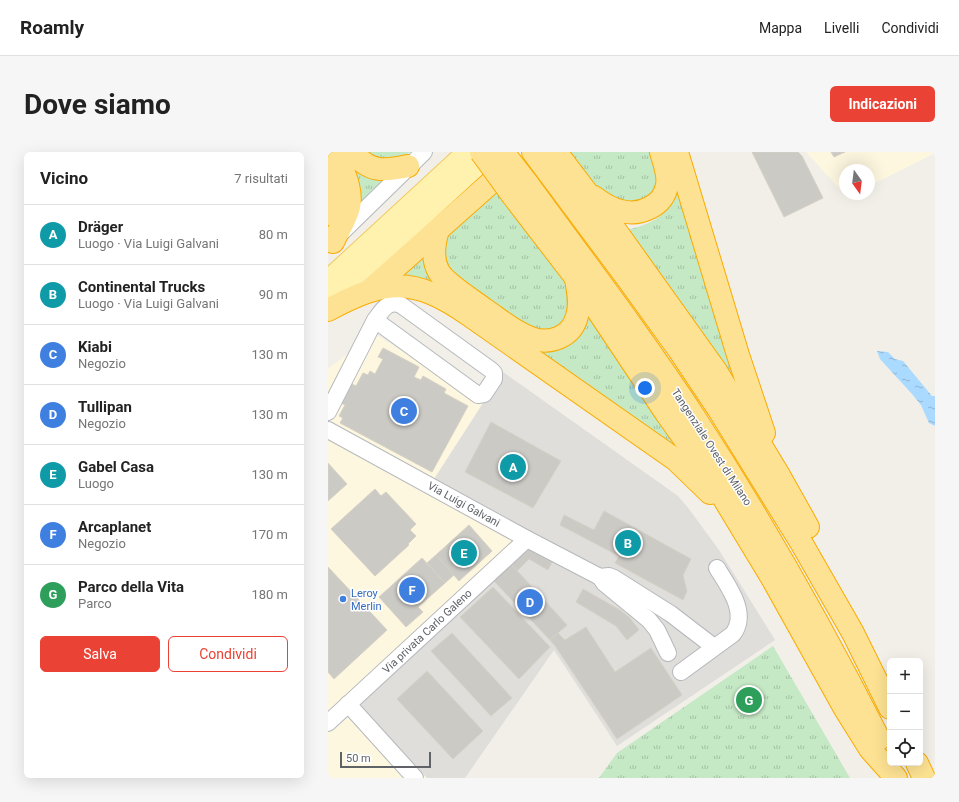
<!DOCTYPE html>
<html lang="it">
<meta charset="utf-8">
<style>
:root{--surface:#fff;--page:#f6f6f6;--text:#222;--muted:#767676;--line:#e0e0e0;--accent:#ea4335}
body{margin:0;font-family:Roboto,sans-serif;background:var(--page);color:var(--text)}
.controls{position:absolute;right:12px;bottom:12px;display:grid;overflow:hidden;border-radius:6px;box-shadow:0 4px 16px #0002}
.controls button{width:36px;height:36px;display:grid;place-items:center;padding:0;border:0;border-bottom:1px solid var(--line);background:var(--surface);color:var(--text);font:20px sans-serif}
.compass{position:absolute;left:511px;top:12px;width:36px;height:36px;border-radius:50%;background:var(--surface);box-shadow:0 4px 16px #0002;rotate:166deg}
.scale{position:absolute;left:12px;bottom:10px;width:91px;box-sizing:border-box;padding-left:4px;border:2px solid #5f6368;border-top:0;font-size:11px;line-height:14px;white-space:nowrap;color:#5f6368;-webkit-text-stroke:3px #fff;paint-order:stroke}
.you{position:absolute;left:317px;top:236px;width:14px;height:14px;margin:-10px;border:3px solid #fff;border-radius:50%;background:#1a73e8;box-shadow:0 0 0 6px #1a73e833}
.badge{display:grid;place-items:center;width:26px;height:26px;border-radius:50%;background:var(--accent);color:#fff;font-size:13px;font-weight:700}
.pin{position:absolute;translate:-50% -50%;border:2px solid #fff;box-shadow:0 1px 4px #0006}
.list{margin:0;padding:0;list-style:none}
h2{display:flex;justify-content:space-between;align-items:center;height:52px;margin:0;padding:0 16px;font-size:17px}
h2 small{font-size:13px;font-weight:400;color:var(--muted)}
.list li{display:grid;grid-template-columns:26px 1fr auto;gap:12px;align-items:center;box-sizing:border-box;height:60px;padding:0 16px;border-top:1px solid var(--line)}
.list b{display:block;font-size:15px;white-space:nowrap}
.list p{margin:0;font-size:13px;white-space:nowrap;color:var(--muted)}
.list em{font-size:13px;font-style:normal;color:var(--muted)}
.actions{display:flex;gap:8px;padding:12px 16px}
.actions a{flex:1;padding:9px 0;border:1px solid var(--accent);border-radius:6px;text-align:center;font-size:14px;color:var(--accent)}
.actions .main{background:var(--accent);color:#fff}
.icon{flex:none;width:22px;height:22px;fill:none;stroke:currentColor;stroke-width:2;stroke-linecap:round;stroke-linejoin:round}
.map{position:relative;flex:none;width:607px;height:626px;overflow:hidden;border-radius:6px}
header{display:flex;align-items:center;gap:24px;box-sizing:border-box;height:56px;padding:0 20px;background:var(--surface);border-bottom:1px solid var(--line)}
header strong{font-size:19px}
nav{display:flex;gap:22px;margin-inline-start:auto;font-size:14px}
.intro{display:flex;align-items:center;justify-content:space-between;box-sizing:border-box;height:96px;padding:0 24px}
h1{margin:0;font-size:28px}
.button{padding:10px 18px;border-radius:6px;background:var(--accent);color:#fff;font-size:14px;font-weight:700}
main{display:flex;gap:24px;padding:0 24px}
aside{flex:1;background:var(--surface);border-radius:6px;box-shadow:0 4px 16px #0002}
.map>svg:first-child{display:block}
.commercial{fill:#fef7e0}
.industrial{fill:#e0deda}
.grass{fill:url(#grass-tufts)}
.water{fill:url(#water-ripples)}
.building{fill:#cccac5;stroke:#d6d1c6}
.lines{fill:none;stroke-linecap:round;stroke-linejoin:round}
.minor-casing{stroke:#b5b8bc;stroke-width:18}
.major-casing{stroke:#f2c960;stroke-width:23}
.highway-casing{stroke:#f9ab00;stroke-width:24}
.minor{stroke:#fff;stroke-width:16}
.major{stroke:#fff2af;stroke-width:21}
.highway{stroke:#fde293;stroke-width:22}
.highway-bridge-casing{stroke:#f9ab00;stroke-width:24;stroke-linecap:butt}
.highway-bridge{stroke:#fde293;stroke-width:22}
.shop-dot{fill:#3f7fe0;stroke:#fff;stroke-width:1.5}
.labels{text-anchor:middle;stroke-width:3;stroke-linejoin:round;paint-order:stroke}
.street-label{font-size:11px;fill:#5f6368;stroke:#fff}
.shop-label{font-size:11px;fill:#366cbe;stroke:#fff;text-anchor:start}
</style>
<header>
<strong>Roamly</strong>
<nav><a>Mappa</a><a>Livelli</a><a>Condividi</a></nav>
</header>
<div class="intro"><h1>Dove siamo</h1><a class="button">Indicazioni</a></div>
<main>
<aside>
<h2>Vicino<small>7 risultati</small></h2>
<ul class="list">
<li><span class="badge" style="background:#0f9aa8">A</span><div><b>Dräger</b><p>Luogo · Via Luigi Galvani</p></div><em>80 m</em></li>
<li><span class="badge" style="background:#0f9aa8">B</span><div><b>Continental Trucks</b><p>Luogo · Via Luigi Galvani</p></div><em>90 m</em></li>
<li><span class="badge" style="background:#3f7fe0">C</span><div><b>Kiabi</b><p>Negozio</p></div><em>130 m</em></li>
<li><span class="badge" style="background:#3f7fe0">D</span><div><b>Tullipan</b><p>Negozio</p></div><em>130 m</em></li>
<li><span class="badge" style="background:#0f9aa8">E</span><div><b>Gabel Casa</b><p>Luogo</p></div><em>130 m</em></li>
<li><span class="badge" style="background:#3f7fe0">F</span><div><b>Arcaplanet</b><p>Negozio</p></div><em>170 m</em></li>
<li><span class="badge" style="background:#2e9e5b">G</span><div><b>Parco della Vita</b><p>Parco</p></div><em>180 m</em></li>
</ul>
<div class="actions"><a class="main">Salva</a><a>Condividi</a></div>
</aside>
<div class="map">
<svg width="607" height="626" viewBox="0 0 607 626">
<defs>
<pattern id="grass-tufts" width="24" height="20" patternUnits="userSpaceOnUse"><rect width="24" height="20" fill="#c5e8c5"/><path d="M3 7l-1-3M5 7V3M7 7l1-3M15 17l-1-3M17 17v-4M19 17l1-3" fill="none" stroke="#a3c0a4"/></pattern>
<pattern id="water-ripples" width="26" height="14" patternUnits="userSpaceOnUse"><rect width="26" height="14" fill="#aadaff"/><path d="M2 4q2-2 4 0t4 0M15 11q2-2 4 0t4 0" fill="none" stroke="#8eb4d2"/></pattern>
</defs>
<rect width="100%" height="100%" fill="#f1efe8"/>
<g class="commercial">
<path d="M478,0h129v1l-66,33v-16h-24v24h7l-5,3z"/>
<path d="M46,181l109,70 -56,87 97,56 -154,175 57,57h-99v-409z"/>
</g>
<path class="industrial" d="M175,220l175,124 11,13 30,41 56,90 -158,106 -63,-96 -89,128h-38l-57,-57 -8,-12 -1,-4 3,-6 160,-153 -97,-56z"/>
<g class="grass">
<path d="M19,0l42,24 -32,30z"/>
<path d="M33,0h49l-8,6 -12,4z"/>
<path d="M237,0h90l6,19 -9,32 -47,-2z"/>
<path d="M166,32l74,95 5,40 -30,19 -98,-65 -3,-39z"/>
<path d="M347,32l66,210 -118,-163c16,-4 39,-10 46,-26 4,-6 4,-15 6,-21z"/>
<path d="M98,98v9l128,91c19,-4 30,-16 35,-35l103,143 -261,-174 -16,-7 -19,-3z"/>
<path d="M445,494l77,132h-251l18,-25z"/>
</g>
<path class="water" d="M549,199l11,1 7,7 8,2 29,35h3v30l-6,-3 -8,-18 -9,-11 -32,-35z"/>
<g class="building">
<path d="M424,0h46l4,4 21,42 -39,19z"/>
<path d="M503,0h14l-11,5z"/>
<path d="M55,196l36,19 -5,10 7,3 2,-4 23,13 -2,4 24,13 -36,66 -92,-49 3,-5 -4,-2 6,-11 -4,-2 11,-19 4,2 7,-13 5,2 2,-4 5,3 8,-15 -5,-2z"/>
<path d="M163,270l70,39 -28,47 -68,-36z"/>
<path d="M0,311l19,21 -19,17z"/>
<path d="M47,337l6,7 5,-4 30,32 -6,6 6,6 -8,8 1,1 -34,31 -44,-47z"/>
<path d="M276,359l87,48 -8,16 4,16 -4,9 -68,-37 4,-7 -59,-31 4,-10 30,15z"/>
<path d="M141,373l23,26 -33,30 -23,-26z"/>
<path d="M198,396l26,14 -4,8 -19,-11 -12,12 -7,-8z"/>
<path d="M108,403l18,20 -9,8 -18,-20z"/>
<path d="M94,406l23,25 -27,24 5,5 -17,15 -27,-30z"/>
<path d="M182,411l57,62 -17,15 -58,-61z"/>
<path d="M0,415l59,63 -53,49 -6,-7z"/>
<path d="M165,435l57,60 -31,32 -59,-62z"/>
<path d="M255,437l37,21 10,8 9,12 -12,10 -11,-14 -40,-24z"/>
<path d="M258,475l29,45 36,-24 31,47 -65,44 -61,-92 -6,-7 8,-7 7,7z"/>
<path d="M124,481l60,65 -21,18 -60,-65z"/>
<path d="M99,519l56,60 -30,28 -56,-60z"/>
</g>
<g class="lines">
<defs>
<g id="minor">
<path d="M14,80l82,-80"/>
<path d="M0,260l47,-92c7,-9 13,-21 26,-15l90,65 3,3v6l-10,15 -6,1 -103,-75"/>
<path d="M0,278l199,109 73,38 9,-1 5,2 57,36 43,33"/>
<path d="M272,425l4,6 45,37 8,10 11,23"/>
<path d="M353,520l52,-38c16,-21 -5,-48 -16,-66"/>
<path d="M20,552l67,74"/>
<path d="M0,571l199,-184"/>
</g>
<g id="major">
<path d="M0,129l140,-129"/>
<path d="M0,150l163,-150"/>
</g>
<g id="highway">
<path d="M25,0c16,21 32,19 55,14"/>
<path d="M205,0l94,126 52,72 40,60 83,134 51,89 37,75"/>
<path d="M228,0l60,79 100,140 64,106 28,50"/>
<path d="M349,0l61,203 26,78"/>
<path d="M199,31c57,78 115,154 168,235 67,103 128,211 184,321"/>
<path d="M185,44l63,82 90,135 40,56 66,109 73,131 25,40 26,29"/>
<path d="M266,45c8,6 17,12 27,14 19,5 43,-5 46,-26 2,-10 -3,-23 -6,-33"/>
<path d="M0,62l7,-23 1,-24"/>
<path d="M110,78c-4,13 -6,30 1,42 6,11 35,29 45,37 15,10 30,23 47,29 19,7 41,-1 46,-22 4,-12 1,-25 -1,-37"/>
<path d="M5,90c5,-11 13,-23 16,-35 4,-18 -7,-38 -13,-55"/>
<path d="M42,138l142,-126"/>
<path d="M0,158c58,-31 85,-34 141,5l207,145 34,33"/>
<path d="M589,611l7,15"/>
</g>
</defs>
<use href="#minor" class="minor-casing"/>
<use href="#major" class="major-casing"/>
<use href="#highway" class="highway-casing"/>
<use href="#minor" class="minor"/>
<use href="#major" class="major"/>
<use href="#highway" class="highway"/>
<defs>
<g id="highway-bridge">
<path d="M153,0l32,44"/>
<path d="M175,0l24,31"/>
</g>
</defs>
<use href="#highway-bridge" class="highway-bridge-casing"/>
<use href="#highway-bridge" class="highway-bridge"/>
</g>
<circle class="shop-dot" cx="15" cy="447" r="4"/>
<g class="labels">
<g class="street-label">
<text transform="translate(384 295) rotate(57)" y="4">Tangenziale Ovest di Milano</text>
<text transform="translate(136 352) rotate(29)" y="4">Via Luigi Galvani</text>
<text transform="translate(99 479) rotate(-43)" y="4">Via privata Carlo Galeno</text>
</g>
<g class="shop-label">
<text x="23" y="445">Leroy<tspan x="23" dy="13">Merlin</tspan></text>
</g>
</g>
</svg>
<div class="controls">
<button>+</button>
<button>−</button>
<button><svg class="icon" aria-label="locate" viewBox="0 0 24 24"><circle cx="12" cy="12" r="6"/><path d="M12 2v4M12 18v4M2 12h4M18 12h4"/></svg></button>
</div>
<svg class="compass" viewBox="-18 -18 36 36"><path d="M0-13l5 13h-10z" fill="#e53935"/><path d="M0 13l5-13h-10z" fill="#767676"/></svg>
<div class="scale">50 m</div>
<div class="you"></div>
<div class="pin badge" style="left:185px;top:315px;background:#0f9aa8">A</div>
<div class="pin badge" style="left:300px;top:391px;background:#0f9aa8">B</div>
<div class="pin badge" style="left:76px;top:259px;background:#3f7fe0">C</div>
<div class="pin badge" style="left:202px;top:450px;background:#3f7fe0">D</div>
<div class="pin badge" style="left:136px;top:401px;background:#0f9aa8">E</div>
<div class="pin badge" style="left:84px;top:438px;background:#3f7fe0">F</div>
<div class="pin badge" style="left:421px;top:548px;background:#2e9e5b">G</div>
</div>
</main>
